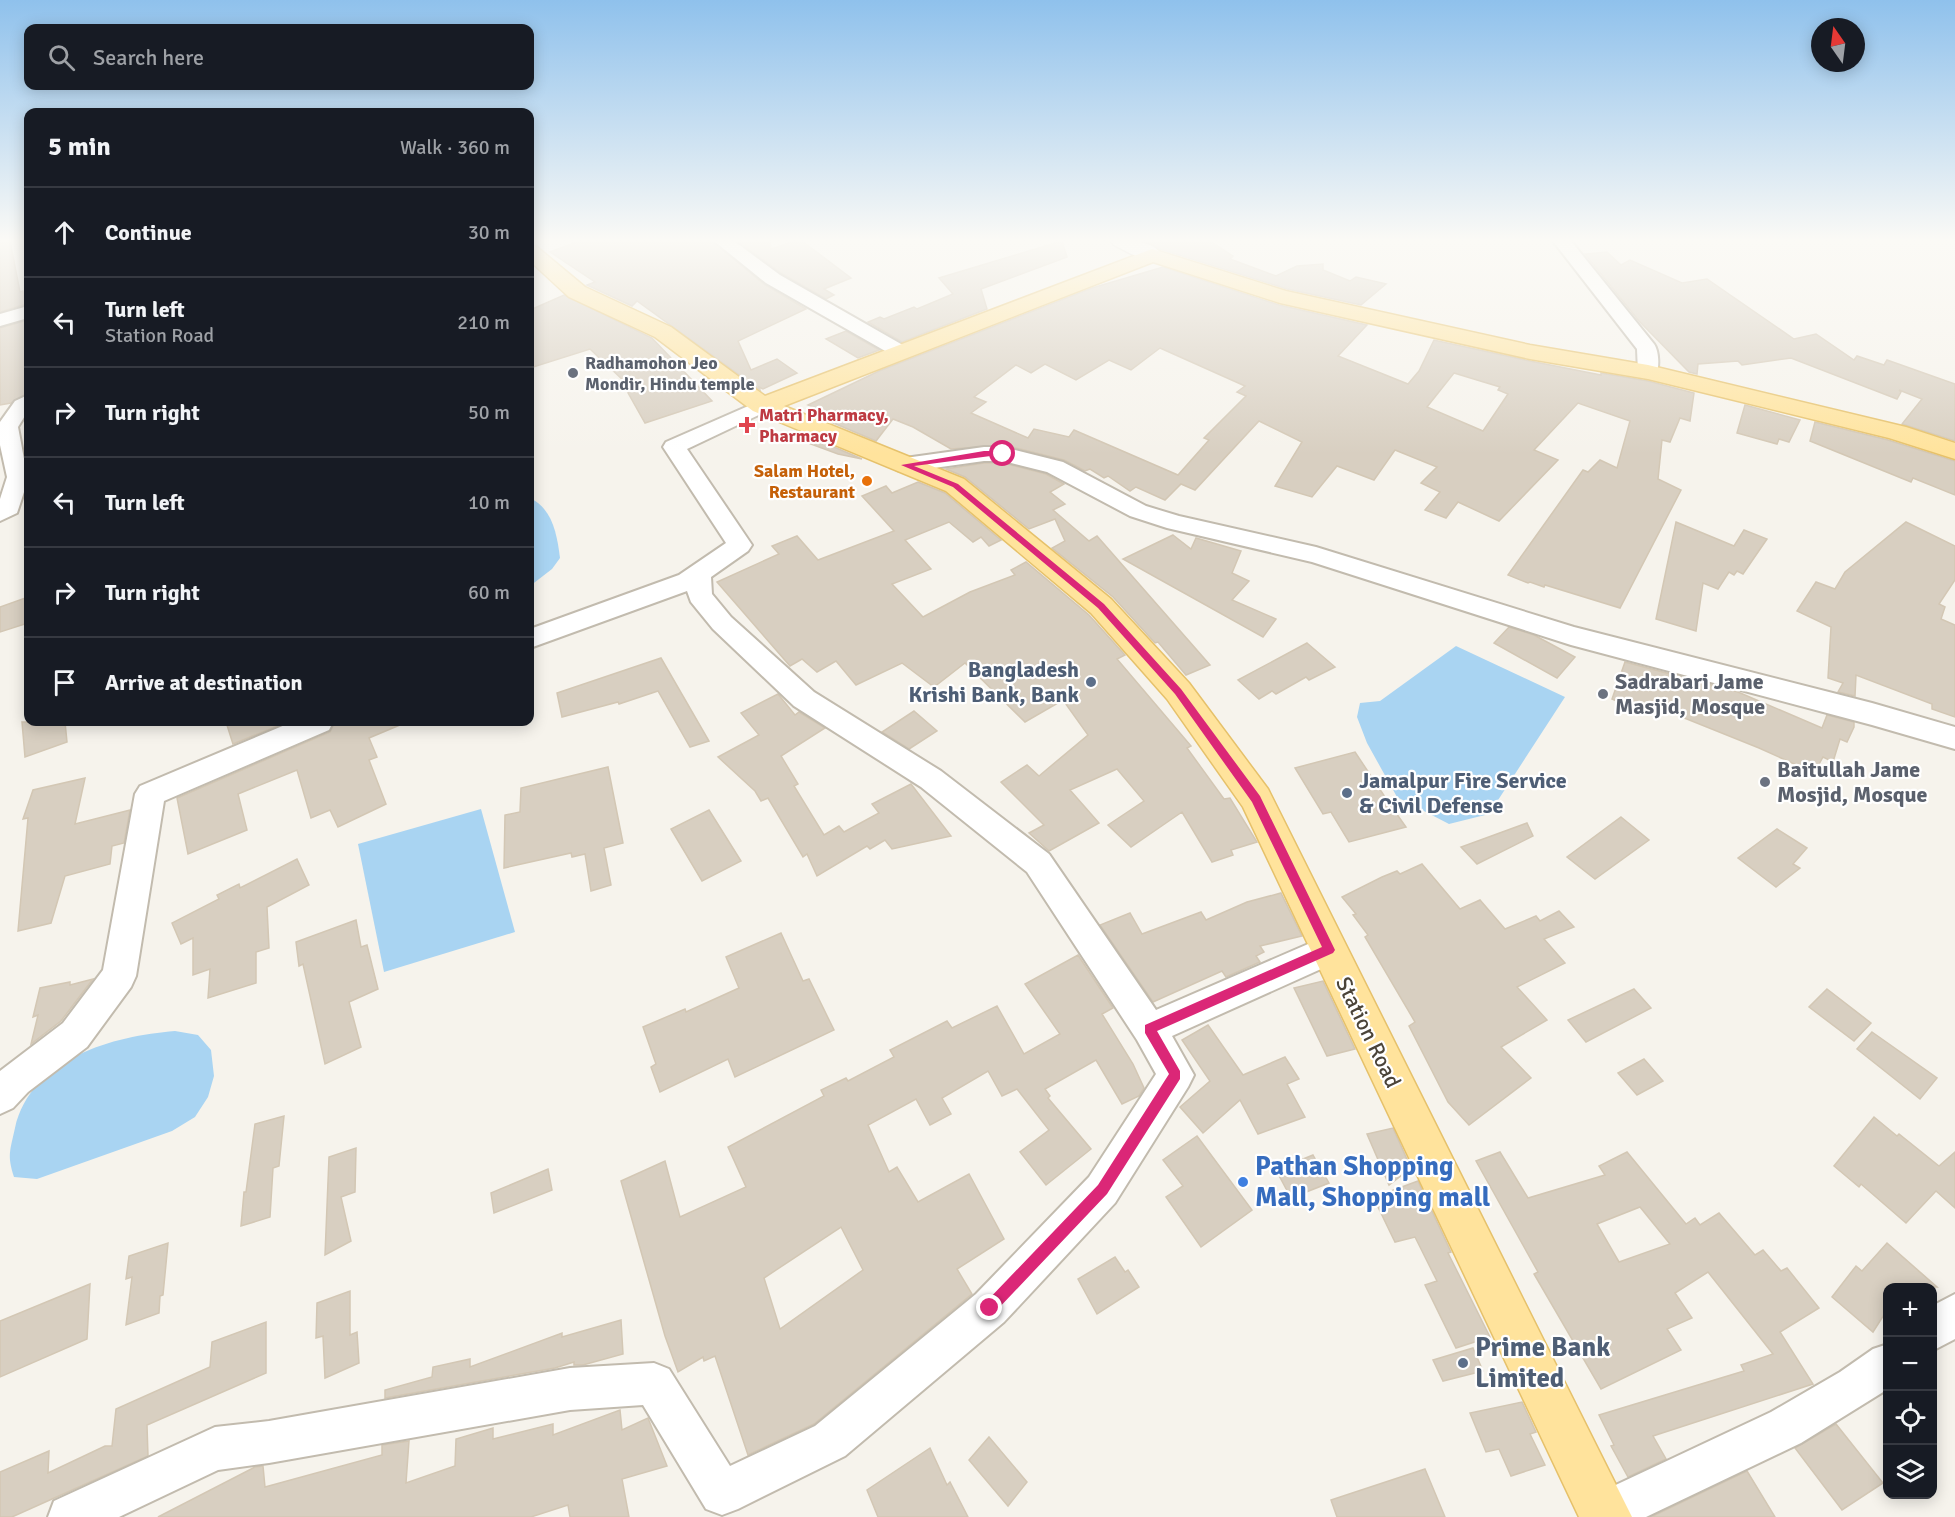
<!DOCTYPE html>
<meta charset="utf-8">
<style>
:root{--surface:#171b24;--page:#242831;--text:#f1f3f6;--muted:#9ea1a6;--line:#363941}
body{margin:0;font-family:Signika,sans-serif;background:var(--page);color:var(--text)}
.controls{position:absolute;right:18px;bottom:18px;display:grid;overflow:hidden;border-radius:12px;box-shadow:0 3px 15px #0003}
.controls button{width:54px;height:54px;display:grid;place-items:center;padding:0;border:0;border-bottom:2px solid var(--line);background:var(--surface);color:var(--text);font:30px sans-serif}
.compass{position:absolute;left:1811px;top:18px;width:54px;height:54px;border-radius:50%;background:var(--surface);box-shadow:0 3px 15px #0003;rotate:346deg}
.stop{position:absolute;width:18px;height:18px;margin:-14px;border:4px solid #db2777;border-radius:50%;background:#fff}
.stop.end{background:#db2777;border-color:#fff;box-shadow:0 2px 6px #0008}
.list{margin:0;padding:0;list-style:none}
h2{display:flex;justify-content:space-between;align-items:center;height:78px;margin:0;padding:0 24px;font-size:26px}
h2 small{font-size:20px;font-weight:400;color:var(--muted)}
.list li{display:grid;grid-template-columns:39px 1fr auto;gap:18px;align-items:center;box-sizing:border-box;height:90px;padding:0 24px;border-top:2px solid var(--line)}
.list b{display:block;font-size:22px;white-space:nowrap}
.list p{margin:0;font-size:20px;white-space:nowrap;color:var(--muted)}
.list em{font-size:20px;font-style:normal;color:var(--muted)}
.icon{flex:none;width:33px;height:33px;fill:none;stroke:currentColor;stroke-width:2;stroke-linecap:round;stroke-linejoin:round}
.map{position:relative;flex:none;width:1955px;height:1517px;overflow:hidden}
.search{position:absolute;background:var(--surface);box-shadow:0 3px 15px #0003;left:24px;top:24px;width:510px;height:66px;display:flex;align-items:center;gap:15px;box-sizing:border-box;padding:0 21px;border-radius:12px;color:var(--muted);font-size:22px}
.panel{position:absolute;background:var(--surface);box-shadow:0 3px 15px #0003;left:24px;top:108px;width:510px;height:618px;border-radius:12px}
.map>svg:first-child{display:block}
.water{fill:#a9d4f2}
.building{fill:#d8cfc1;stroke:#d3c7b4;stroke-width:1.5;fill-rule:evenodd}
.lines{fill:none;stroke-linecap:round;stroke-linejoin:round}
.minor-casing{stroke:#c2bbae;stroke-width:4}
.tertiary-casing{stroke:#c2bbae;stroke-width:3}
.primary-casing{stroke:#e6c16a;stroke-width:3}
.minor{fill:#fff;fill-rule:evenodd}
.tertiary{fill:#fff;fill-rule:evenodd}
.primary{fill:#ffe39c;fill-rule:evenodd}
.route{fill:#db2777}
.worship-dot{fill:#6b7280;stroke:#fff;stroke-width:2}
.health-dot{fill:#e0444e;stroke:#fff;stroke-width:2}
.food-dot{fill:#e8710a;stroke:#fff;stroke-width:2}
.service-dot{fill:#5c6f8a;stroke:#fff;stroke-width:2}
.shop-dot{fill:#3f7fe0;stroke:#fff;stroke-width:2}
.labels{text-anchor:middle;stroke-width:4.5;stroke-linejoin:round;paint-order:stroke}
.far-worship-label{font-size:18px;font-weight:bold;fill:#5b616d;stroke:#fff;text-anchor:start}
.far-health-label{font-size:18px;font-weight:bold;fill:#be3a42;stroke:#fff;text-anchor:start}
.far-food-label{font-size:18px;font-weight:bold;fill:#c56008;stroke:#fff;text-anchor:end}
.service-label{font-size:22px;font-weight:bold;fill:#4e5e75;stroke:#fff;text-anchor:end}
.worship-label{font-size:22px;font-weight:bold;fill:#5b616d;stroke:#fff;text-anchor:start}
.street-label{font-size:22px;fill:#4b4439;stroke:#fff}
.near-shop-label{font-size:27px;font-weight:bold;fill:#366cbe;stroke:#fff;text-anchor:start}
.near-service-label{font-size:27px;font-weight:bold;fill:#4e5e75;stroke:#fff;text-anchor:start}
</style>
<div class="map">
<svg width="1955" height="1517" viewBox="0 0 1955 1517">
<rect width="100%" height="100%" fill="#f6f3ec"/>
<g class="water">
<path d="M530,498c23,11 27,37 30,60l-8,11 -22,17z"/>
<path d="M1456,646l109,51 -76,117 -40,10 -52,-27 -30,-54 -10,-26 3,-14 20,-2z"/>
<path d="M481,809l34,123 -131,40 -26,-128z"/>
<path d="M175,1031l23,4 13,15 3,26 -6,21 -13,20 -23,14 -135,48 -23,-2c-7,-22 -4,-26 1,-49 16,-70 98,-92 160,-97z"/>
</g>
<g class="building">
<path d="M10,241l10,51 3,-1 3,13 -26,8v-70z"/>
<path d="M579,241h133l53,44 41,24 -68,32 13,29 26,-11 20,14 -34,16 -4,-2 1,3 -123,-89 -5,5 -45,-21 8,-3 -45,-30z"/>
<path d="M738,241h32l1,8 24,-8h7l49,37 -27,11 10,6 -8,4 -45,-26z"/>
<path d="M1062,241l5,16 -86,32 6,20 -85,33 -34,-20 12,-5 4,2 30,-12 3,2 36,-15 -14,-16z"/>
<path d="M1146,241h64l23,15 -3,3 46,17 21,-10 26,-2v6l27,11 6,-4 30,7 -25,21 -74,-16 -127,-40z"/>
<path d="M1607,252l14,13 9,-5 52,23 25,-4 87,60 22,-5 38,26 3,-4 27,9 3,-5 68,24v57l-53,-17 20,-25 -23,-9 2,2 -4,7 -106,-41 -49,7 -4,-4 -40,3 -1,10 -8,-2 -50,-51 -54,-67z"/>
<path d="M1163,267l116,38 88,20 -29,31 70,28 11,-13 15,-31 96,21 71,14v-2l47,8 46,12 -4,28 -10,-3 -10,24 -8,-2 -4,39 23,11 -61,118 -75,-23 -1,2 -14,-5 -2,1 -20,-8 75,-105 5,2 12,-12 17,8 13,-47 -52,-18 -44,47 24,10 -59,61 -41,-19 -12,16 -21,-8 15,-18 -19,-9 16,-16 -42,-17 -21,30 -37,-14 -25,31 -37,-11 27,-44 -43,-21 -64,69 -14,-6 -16,16 -29,-13 -6,4 -22,-15 -4,2 -14,-9 -5,2 -21,-11 -60,-15 -53,4 -38,-22 -20,-8 -17,22 -45,-19 6,-5 -29,-12 71,-34 213,-83zM1160,348l85,38 -8,6 9,4 -42,42 5,2 -31,35 -104,-45 -5,7 -35,-8 -6,9 -57,-25 15,-11 -12,-5 42,-32 15,8 14,-9 31,16 33,-20 22,10zM1454,373l46,14 -2,3 10,4 -25,37 -56,-24z"/>
<path d="M564,295l88,43 60,63 -67,22 -22,-39 3,-1 -36,-34 -60,19v-58z"/>
<path d="M28,320v73l-17,10 -11,2v-77z"/>
<path d="M846,331l33,19 -21,8 -32,-19z"/>
<path d="M1745,405l55,15 -11,22 -10,-3 -2,5 -40,-11z"/>
<path d="M1815,422l73,18 67,21v34l-42,-17 -2,4 -101,-41z"/>
<path d="M813,438l49,21 -24,-5 -30,-11z"/>
<path d="M984,463h19l43,11 18,10 -14,8 15,12 -12,6 36,31 8,-5 113,129 -24,10 -28,-33 -3,1 -42,-46 -61,-49 13,-7 -10,-22 -26,10 -64,-52 -19,-8z"/>
<path d="M918,482l27,11 56,47 -12,6 -8,-9 -8,5 -24,-20 -44,18 26,29 -39,15 31,33 47,-25 45,-17 -4,-5 15,-8 63,53 36,40 -8,4 74,87 -4,2 37,51 6,-1 27,44 -26,8 2,5 -21,7 -30,-50 -51,35 -23,-22 36,-24 -27,-32 -47,21 29,33 -50,28 -20,-18 15,-8 -43,-43 26,-17 12,11 49,-41 -25,-35 -38,22 -60,-59 -31,24 -32,-24 -46,22 -20,-24 -19,11 -15,-13 -12,7 -73,-84 62,-28 -7,-8 25,-10 21,24 76,-29 -32,-35 24,-10 6,7z"/>
<path d="M1676,522l58,24 10,-16 23,9 -24,35 -6,-3 -3,4 -5,-3 -11,17 -15,-6 -7,48 -40,-12z"/>
<path d="M1906,522l49,24v34l-16,24 6,3 -4,12 14,6v92l-23,-8v-5l-76,-29 -1,21 -17,-4 5,-9 -15,-5 3,-51 -34,-16 19,-29 19,7 10,-17z"/>
<path d="M1173,535l18,14 5,-11 45,13 -9,22 17,8 -17,19 44,19 -13,18 -140,-78z"/>
<path d="M28,597v26l-28,9v-25z"/>
<path d="M1509,627l25,8 41,22 -18,21 -63,-35z"/>
<path d="M1307,643l28,24 -26,13 -3,-3 -30,17 -4,-3 -13,8 -21,-19z"/>
<path d="M661,658l48,83 -19,6 -32,-56 -39,13 -1,-2 -56,15 -5,-24z"/>
<path d="M1625,662l113,30 84,36 5,-13 27,7v5l-7,15 -7,-3 -7,23 -10,-5 -9,16 -55,-25 -112,-45 -3,9 -32,-13z"/>
<path d="M778,694l17,21 4,-3 26,16 -44,28 17,28 -4,2 30,49 15,-9 5,6 35,-19 -7,-9 39,-20 40,52 -59,13 -7,-9 -15,9 -3,-3 -50,30 -10,-22 -4,3 -35,-59 -7,3 -6,-10 -37,-34 41,-22 -18,-22z"/>
<path d="M914,711l23,20 -28,18 -27,-17z"/>
<path d="M22,722h43l2,20 -42,15z"/>
<path d="M226,722h61l-54,22z"/>
<path d="M335,722h72l-38,16 8,19 -8,3 17,44 -48,23 -8,-17 -19,8 -14,-48 -59,24 9,36 -59,24 -11,-56 153,-66z"/>
<path d="M1355,752l34,51 17,24 -57,15 -18,-30 -8,2 -28,-46z"/>
<path d="M608,767l15,76 -19,5 7,37 -20,6 -6,-37 -13,3 -1,-4 -67,15 1,-53 15,-3 1,-24z"/>
<path d="M85,778l-10,46 55,-14 -6,33 -12,3 -2,18 -45,12 -14,47 -33,8 10,-113 -5,1 10,-29z"/>
<path d="M709,810l32,51 -39,20 -31,-52z"/>
<path d="M1621,817l28,23 -54,39 -28,-22z"/>
<path d="M1527,823l6,13 -56,28 -16,-17z"/>
<path d="M1777,829l30,19 -14,16 7,4 -24,19 -38,-29z"/>
<path d="M297,859l12,26 -42,22 2,41 -13,4v31l-48,15 2,-29 -17,6v-37l-12,6 -9,-21 47,-24 -2,-4 22,-11 1,4z"/>
<path d="M1422,864l38,45 20,-9 25,29 31,-13 4,5 19,-10 15,16 -30,12 21,24 -48,24 30,33 -46,27 30,31 -62,47 -21,-23 -39,-76 6,-4 -50,-85 3,-2 -15,-20 3,-1 -14,-17 40,-20 15,-6 3,3z"/>
<path d="M1281,893l21,43 -42,10 4,6 -8,4 4,6 -34,15 -4,-6 -69,31 -53,-77 30,-12 12,21 59,-22 5,8 41,-18z"/>
<path d="M356,920l5,27 6,-2 11,44 -29,13 12,45 -36,17 -22,-100 -4,2 -3,-24z"/>
<path d="M781,933l22,48 6,-2 25,51 -99,47 -7,-18 -68,33 -9,-25 5,-3 -13,-37 42,-18 1,3 53,-24 -13,-31z"/>
<path d="M1078,955l35,53 -11,6 31,50 11,24 -5,8 -17,8 -26,-44 -51,29 5,7 -2,2 43,51 -45,36 -26,-33 29,-22 -32,-41 -15,7 -14,-25 -46,27 9,16 -21,11 -14,-26 -48,26 21,47 8,-5 21,35 51,-28 35,65 -47,30 15,25 -158,130 -66,31 -33,-99 -11,5 -1,-4 -25,15 -13,-36 -44,-155 44,-20 15,56 66,-30 -18,-40 96,-51 -3,-6 25,-12 2,3 46,-24 -4,-7 57,-29 5,7 45,-22 27,48 36,-20 -35,-50zM841,1227l22,43 -83,59 -16,-51z"/>
<path d="M93,979l-32,42 -30,23 7,-29 -5,2 7,-29 30,-6v3z"/>
<path d="M1323,981l32,68 -28,7 -33,-68z"/>
<path d="M1634,989l17,19 -65,34 -18,-22z"/>
<path d="M1827,989l44,34 -17,18 -45,-34z"/>
<path d="M1208,1025l35,50 42,-18 14,22 -12,5 18,33 -47,17 -18,-34 -37,33 -23,-26 30,-26 -28,-41z"/>
<path d="M1872,1032l65,46 -17,21 -63,-50z"/>
<path d="M1644,1059l19,22 -26,14 -19,-22z"/>
<path d="M284,1116l-5,50 -6,2 -3,49 -29,9 3,-34h2l9,-68z"/>
<path d="M1874,1117l23,19 2,-2 40,32 16,-14v56l-19,-17 -30,32 -45,-39 -2,3 -25,-21z"/>
<path d="M1393,1128l18,40 -22,17 -22,-51z"/>
<path d="M1197,1136l55,74 -51,37 -35,-50 17,-11 -20,-26z"/>
<path d="M356,1148l-1,44 -14,5 10,44 -26,14 4,-98z"/>
<path d="M1500,1152l28,46 77,-23 -6,-9 28,-14 59,72 9,-6 5,7 19,-12 36,42 8,-5 18,21 6,-3 32,40 -39,24 33,52 -160,52 13,23 -38,18 -17,-31 3,-1 -15,-30 145,-44 -3,-6 32,-11 -65,-82 -33,21 17,25 -25,11 14,21 -80,39 -67,-115 4,-2 -62,-111zM1640,1207l30,37 -51,18 -22,-38z"/>
<path d="M1313,1155l16,28 -38,15 -15,-28z"/>
<path d="M548,1169l4,21 -58,23 -3,-20z"/>
<path d="M1418,1181l33,71 -3,1 42,84 -34,11 -31,-63 12,-4 -22,-44 -20,5 -17,-35 18,-5 -5,-11z"/>
<path d="M168,1243l-5,52 -3,1 -1,17 -33,12 6,-48 -6,2 3,-23z"/>
<path d="M1887,1243l50,44h-50v23l-14,22 -41,-35 24,-31 6,5z"/>
<path d="M1115,1257l10,15 3,-2 11,17 -42,27 -19,-35z"/>
<path d="M90,1284l-3,55 -87,38v-56z"/>
<path d="M350,1291v44l7,-3 2,31 -34,15 -2,-42 -7,2 1,-35z"/>
<path d="M621,1320l2,34 -40,11h-9v-3l-19,6 -170,30v-8l47,-13 1,-10 37,-8v8l92,-34v4z"/>
<path d="M266,1322v51l-119,52 1,31 -136,61h-12v-45l49,-21 -1,22 57,-27h7l4,-37 94,-42 2,-25z"/>
<path d="M1473,1348l10,23 -40,10 -10,-21z"/>
<path d="M1522,1402l14,30 -6,2 15,31 -34,11 -12,-27 -13,3 -16,-39z"/>
<path d="M620,1410l2,20 26,-12 19,48 -45,13 7,38h-59l-2,-12 -37,12h-373l97,-50 8,-1 2,21 117,-32v-10l27,-4 -3,42 49,-17 1,-27 37,-11v11l60,-15v11z"/>
<path d="M1836,1424l47,59 -41,27 -47,-62z"/>
<path d="M989,1437l38,45 -19,24 -39,-46z"/>
<path d="M930,1448l17,37 3,-3 18,35h-90l-11,-27z"/>
<path d="M1425,1469l20,48h-108l-6,-17z"/>
<path d="M1747,1471l28,46h-124z"/>
</g>
<g class="lines">
<defs>
<g id="minor">
<path d="M714,241h20l46,34 128,73 3,4 -3,4h-14l-128,-73z"/>
<path d="M1553,241h18l83,103c5,7 6,25 1,32h-14l-3,-4 -1,-23z"/>
<path d="M28,306v12l-28,8v-12z"/>
<path d="M28,395v16l-10,16 10,53 -11,33 -17,8v-22l7,-22 -7,-32v-23l15,-21z"/>
<path d="M762,400l7,2 4,4 -4,4 -82,39 65,96 -4,6 -37,26 1,17 19,23 83,75 127,79 108,83 107,156 173,-75 12,5 4,10 -4,10 -169,76 22,39 -6,12 -73,116 -111,119 -159,134 -107,53 -16,6 -16,-6 -63,-104 -73,5 -301,53 -51,7 -99,47h-71l6,-16 161,-74 54,-6 301,-53 84,-5 15,6 61,97 85,-40 161,-132 113,-117 67,-103 -19,-34 -110,-168 -106,-85 -127,-81 -81,-77 -22,-27 -4,-11 -157,57v-19l149,-54 47,-32 -63,-96 3,-5z"/>
<path d="M984,447h19l60,15 83,44 33,10 137,31 258,80 298,76 83,24v22l-83,-24 -301,-80 -259,-83 -145,-34 -37,-12 -83,-44 -44,-11h-19l-79,11 -8,-2 -3,-5 3,-5 8,-2z"/>
<path d="M292,722h41l-4,8 -165,71 -28,175 -5,11 -44,60 -59,45 -15,16 -13,6v-43l63,-48 40,-53 32,-176 5,-8z"/>
<path d="M1955,1294v45l-23,12v-45z"/>
<path d="M1888,1344v45l-87,54 -155,74h-63l-1,-3 6,-16 183,-86 69,-40 33,-23z"/>
</g>
<path id="tertiary" d="M1111,241c17,0 41,-2 51,14l-3,4c-15,4 -31,-7 -45,-14z"/>
<path id="primary" d="M530,245l7,2 48,40 86,40 94,69 387,-147 134,42 244,54 118,20 258,62 49,16v16l-66,-21 -241,-59 -118,-20 -250,-56 -127,-41 -369,144 180,73 147,120 78,84 79,106 364,728h-53l-336,-710 -76,-108 -76,-86 -145,-122 -193,-80 -98,-74 -86,-40 -39,-36z"/>
</defs>
<use href="#minor" class="minor-casing"/>
<use href="#tertiary" class="tertiary-casing"/>
<use href="#primary" class="primary-casing"/>
<use href="#minor" class="minor"/>
<use href="#tertiary" class="tertiary"/>
<use href="#primary" class="primary"/>
</g>
<linearGradient id="sky" x2="0" y2="1"><stop stop-color="#8fc1ec"/><stop offset="0.53" stop-color="#fbfaf6"/><stop offset="1" stop-color="#fbfaf6" stop-opacity="0"/></linearGradient>
<rect width="1955" height="454" fill="url(#sky)"/>
<path class="route" d="M984,451h19l3,3 -92,12 44,18 146,120 77,85 79,107 75,154 -2,3 -176,78 23,40v8l-73,115 -112,118 -5,2 -5,-2 -2,-4 2,-5 113,-118 71,-111 -24,-41v-8l177,-78 -70,-145 -77,-108 -77,-86 -145,-121 -52,-22z"/>
<g class="worship-dot">
<circle cx="573" cy="373" r="6"/>
<circle cx="1603" cy="694" r="6"/>
<circle cx="1765" cy="782" r="6"/>
</g>
<path class="health-dot" d="M744 416h6v6h6v6h-6v6h-6v-6h-6v-6h6z"/>
<circle class="food-dot" cx="867" cy="481" r="6"/>
<g class="service-dot">
<circle cx="1091" cy="682" r="6"/>
<circle cx="1347" cy="793" r="6"/>
<circle cx="1463" cy="1363" r="6"/>
</g>
<circle class="shop-dot" cx="1243" cy="1182" r="6"/>
<g class="labels">
<g class="far-worship-label">
<text x="585" y="369">Radhamohon Jeo<tspan x="585" dy="21">Mondir, Hindu temple</tspan></text>
</g>
<g class="far-health-label">
<text x="759" y="421">Matri Pharmacy,<tspan x="759" dy="21">Pharmacy</tspan></text>
</g>
<g class="far-food-label">
<text x="855" y="477">Salam Hotel,<tspan x="855" dy="21">Restaurant</tspan></text>
</g>
<g class="service-label">
<text x="1079" y="677">Bangladesh<tspan x="1079" dy="25">Krishi Bank, Bank</tspan></text>
<text x="1359" y="788" text-anchor="start">Jamalpur Fire Service<tspan x="1359" dy="25">&amp; Civil Defense</tspan></text>
</g>
<g class="worship-label">
<text x="1615" y="689">Sadrabari Jame<tspan x="1615" dy="25">Masjid, Mosque</tspan></text>
<text x="1777" y="777">Baitullah Jame<tspan x="1777" dy="25">Mosjid, Mosque</tspan></text>
</g>
<g class="street-label">
<text transform="translate(1369 1032) rotate(64)" y="8">Station Road</text>
</g>
<g class="near-shop-label">
<text x="1255" y="1175">Pathan Shopping<tspan x="1255" dy="31">Mall, Shopping mall</tspan></text>
</g>
<g class="near-service-label">
<text x="1475" y="1356">Prime Bank<tspan x="1475" dy="31">Limited</tspan></text>
</g>
</g>
</svg>
<div class="controls">
<button>+</button>
<button>−</button>
<button><svg class="icon" aria-label="locate" viewBox="0 0 24 24"><circle cx="12" cy="12" r="6"/><path d="M12 2v4M12 18v4M2 12h4M18 12h4"/></svg></button>
<button><svg class="icon" aria-label="layers" viewBox="0 0 24 24"><path d="M12 4l9 5-9 5-9-5zM3 14l9 5 9-5"/></svg></button>
</div>
<svg class="compass" viewBox="-18 -18 36 36"><path d="M0-13l5 13h-10z" fill="#e53935"/><path d="M0 13l5-13h-10z" fill="#9ea1a6"/></svg>
<div class="stop" style="left:1003px;top:454px"></div>
<div class="stop end" style="left:990px;top:1308px"></div>
<div class="search"><svg class="icon" aria-label="search" viewBox="0 0 24 24"><circle cx="10" cy="10" r="6"/><path d="M15 15l6 6"/></svg>Search here</div>
<section class="panel">
<h2>5 min<small>Walk · 360 m</small></h2>
<ul class="list">
<li><svg class="icon" aria-label="ahead" viewBox="0 0 24 24"><path d="M12 20V5M6 11l6-6 6 6"/></svg><div><b>Continue</b></div><em>30 m</em></li>
<li><svg class="icon" aria-label="left" viewBox="0 0 24 24"><path d="M17 20v-9H6M10 6l-5 5 5 5"/></svg><div><b>Turn left</b><p>Station Road</p></div><em>210 m</em></li>
<li><svg class="icon" aria-label="right" viewBox="0 0 24 24"><path d="M7 20v-9h11M14 6l5 5-5 5"/></svg><div><b>Turn right</b></div><em>50 m</em></li>
<li><svg class="icon" aria-label="left" viewBox="0 0 24 24"><path d="M17 20v-9H6M10 6l-5 5 5 5"/></svg><div><b>Turn left</b></div><em>10 m</em></li>
<li><svg class="icon" aria-label="right" viewBox="0 0 24 24"><path d="M7 20v-9h11M14 6l5 5-5 5"/></svg><div><b>Turn right</b></div><em>60 m</em></li>
<li><svg class="icon" aria-label="arrive" viewBox="0 0 24 24"><path d="M6 21V4h12l-3 4 3 4H6"/></svg><div><b>Arrive at destination</b></div></li>
</ul>
</section>
</div>
